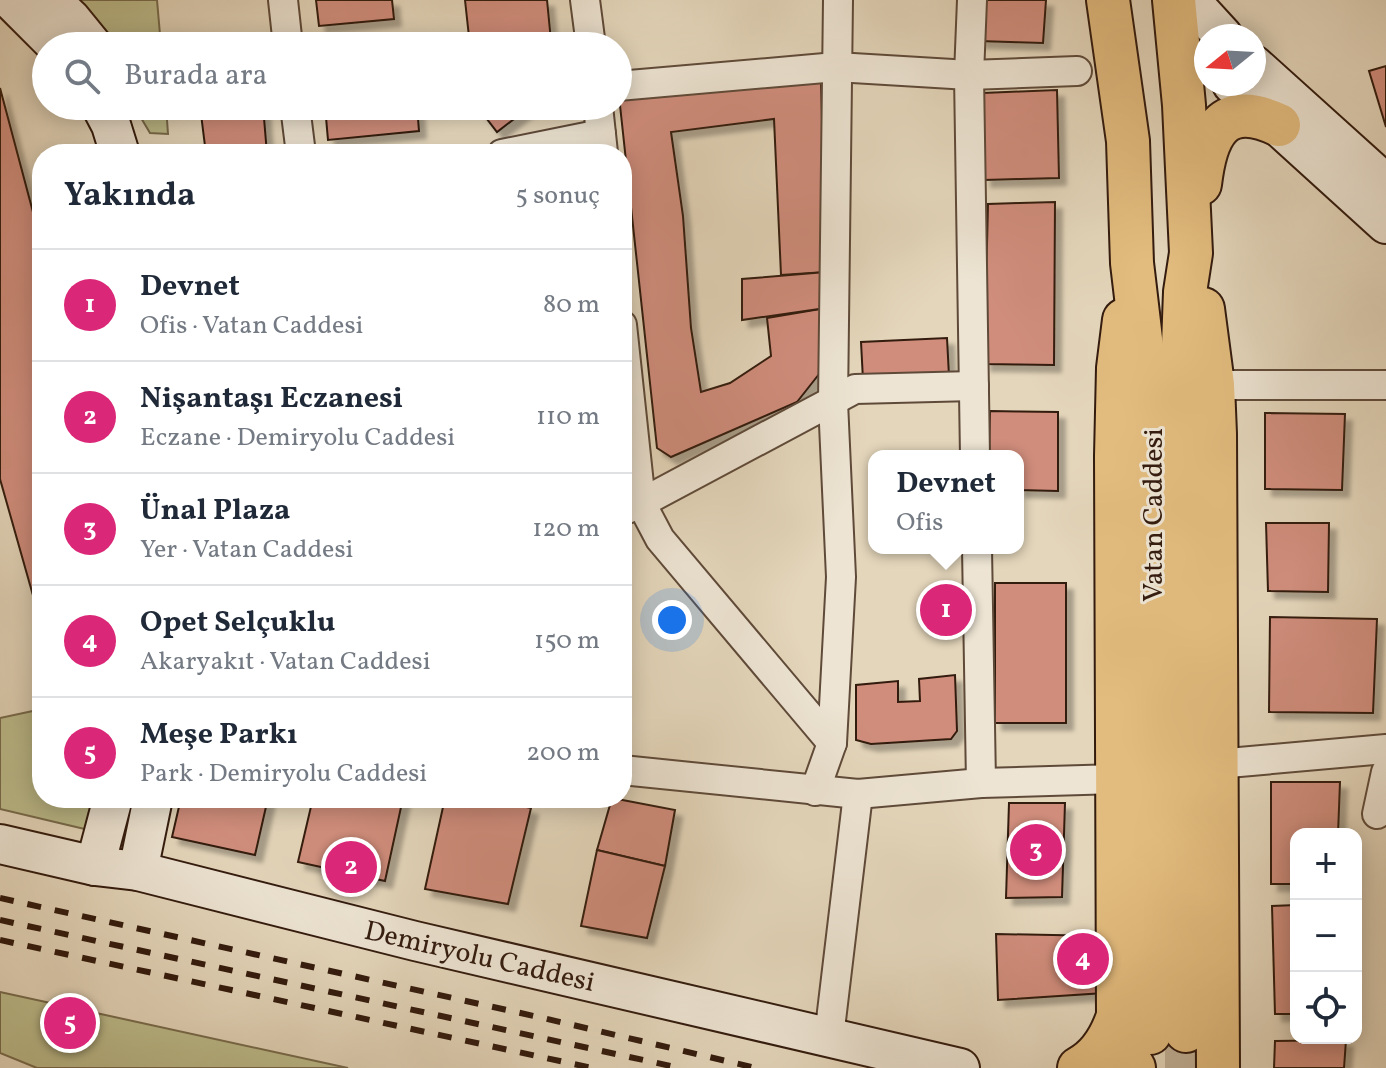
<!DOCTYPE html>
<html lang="tr">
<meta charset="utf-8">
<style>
:root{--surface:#fff;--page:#f2f2f3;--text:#1f2937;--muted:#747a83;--line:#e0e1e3;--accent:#db2777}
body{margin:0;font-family:Vollkorn,serif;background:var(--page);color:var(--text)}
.controls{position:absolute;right:24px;bottom:24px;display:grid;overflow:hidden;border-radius:16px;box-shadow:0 4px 20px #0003}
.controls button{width:72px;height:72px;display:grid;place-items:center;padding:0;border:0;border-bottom:2px solid var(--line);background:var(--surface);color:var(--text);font:40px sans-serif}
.compass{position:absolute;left:1194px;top:24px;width:72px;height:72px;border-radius:50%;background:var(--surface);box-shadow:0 4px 20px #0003;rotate:252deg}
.you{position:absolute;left:672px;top:620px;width:28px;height:28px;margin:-20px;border:6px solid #fff;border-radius:50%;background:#1a73e8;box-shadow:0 0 0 12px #1a73e833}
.badge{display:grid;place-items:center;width:52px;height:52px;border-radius:50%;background:var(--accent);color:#fff;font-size:26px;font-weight:700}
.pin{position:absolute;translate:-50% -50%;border:4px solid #fff;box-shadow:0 2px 8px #0006}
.popup{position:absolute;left:868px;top:450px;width:156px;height:104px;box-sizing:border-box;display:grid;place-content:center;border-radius:16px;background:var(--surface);filter:drop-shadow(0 2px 6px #0005);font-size:26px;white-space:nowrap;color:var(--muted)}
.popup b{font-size:30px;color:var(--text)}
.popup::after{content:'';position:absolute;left:50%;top:100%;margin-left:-16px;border:16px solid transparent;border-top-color:var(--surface)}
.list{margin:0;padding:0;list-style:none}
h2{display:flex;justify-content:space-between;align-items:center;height:104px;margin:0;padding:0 32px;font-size:34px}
h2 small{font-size:26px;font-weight:400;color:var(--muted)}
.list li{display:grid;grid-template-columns:52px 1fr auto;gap:24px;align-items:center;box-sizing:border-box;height:112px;padding:0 32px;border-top:2px solid var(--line)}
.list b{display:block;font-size:30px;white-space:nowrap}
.list p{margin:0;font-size:26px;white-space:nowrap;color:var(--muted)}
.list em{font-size:26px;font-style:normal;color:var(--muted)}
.icon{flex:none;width:44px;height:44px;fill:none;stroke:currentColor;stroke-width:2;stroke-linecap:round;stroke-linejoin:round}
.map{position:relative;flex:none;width:1386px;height:1068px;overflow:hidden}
.search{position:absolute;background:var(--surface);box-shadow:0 4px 20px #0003;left:32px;top:32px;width:600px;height:88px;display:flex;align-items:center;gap:20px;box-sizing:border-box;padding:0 28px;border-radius:44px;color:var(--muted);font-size:30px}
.panel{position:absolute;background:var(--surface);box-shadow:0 4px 20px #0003;left:32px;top:144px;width:600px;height:664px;border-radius:32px}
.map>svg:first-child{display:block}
.green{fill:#bcbb8b;stroke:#786b4c;stroke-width:2}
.building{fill:#d08d7c;stroke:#331b0e;stroke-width:2;filter:url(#shadow)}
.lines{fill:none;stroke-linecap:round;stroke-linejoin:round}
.primary-tunnel{stroke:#c1b198;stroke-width:42;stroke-dasharray:42 21;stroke-linecap:butt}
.street-casing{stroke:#5f4a39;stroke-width:32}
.secondary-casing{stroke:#331b0e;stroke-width:42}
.primary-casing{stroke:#331b0e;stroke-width:46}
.street{stroke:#ede4d3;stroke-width:28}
.secondary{stroke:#ede4d3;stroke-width:38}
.primary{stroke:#e2bb7e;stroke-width:42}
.rail{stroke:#331b0e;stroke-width:6;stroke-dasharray:14 14;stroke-linecap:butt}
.labels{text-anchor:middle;stroke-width:6;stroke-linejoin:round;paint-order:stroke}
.street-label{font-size:28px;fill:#331b0e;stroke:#ede4d3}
</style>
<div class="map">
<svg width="1386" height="1068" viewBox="0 0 1386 1068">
<defs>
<filter id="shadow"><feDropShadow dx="7" dy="7" stdDeviation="2" flood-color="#0004"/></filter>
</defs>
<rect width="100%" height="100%" fill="#e4d6bb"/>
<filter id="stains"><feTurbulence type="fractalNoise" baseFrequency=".0025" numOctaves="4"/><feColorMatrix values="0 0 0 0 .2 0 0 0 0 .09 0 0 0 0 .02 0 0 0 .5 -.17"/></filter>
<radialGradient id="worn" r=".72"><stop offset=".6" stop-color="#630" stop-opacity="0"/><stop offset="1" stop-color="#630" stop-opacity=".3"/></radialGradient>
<g class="green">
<path d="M70,0h87l4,46h-61z"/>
<path d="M134,106h32l2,28 -18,-1z"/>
<path d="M42,709v89h57l-6,33 -93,-22v-91z"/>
<path d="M0,992l348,76h-311l-37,-15z"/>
</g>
<g class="building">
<path d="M316,0h76l2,19 -75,7z"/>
<path d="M465,0h82l4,41 -42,5h-39z"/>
<path d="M980,0h66l-3,43 -64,-2z"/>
<path d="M1386,66v61l-17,-56z"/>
<path d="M821,80l5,192 -45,3 -7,-156 -103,13 12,84 8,112 10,64 29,-9 41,-27 -4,-38 59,-10 1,56 -30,38 -126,55 -14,-9 -38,-352z"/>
<path d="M0,88l42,158v366l-4,1 -38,-134z"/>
<path d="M1057,90l2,88 -75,2 -1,-87z"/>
<path d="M200,106h63l4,48h-61z"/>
<path d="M325,106h92l2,25 -91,9z"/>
<path d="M477,106h54l-34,26z"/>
<path d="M1055,202l-1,163 -70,-1 4,-160z"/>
<path d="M826,272v36l-84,12v-41z"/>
<path d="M947,338l2,38 -86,4 -2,-38z"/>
<path d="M990,411l68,1v79l-40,-1v-34h-29z"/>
<path d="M1265,413l80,1 -3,76 -77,-1z"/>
<path d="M1266,523h63l-1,69 -60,-1z"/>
<rect x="995" y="583" width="71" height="140"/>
<path d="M1270,617l107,2 -4,94 -104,-1z"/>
<path d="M955,675l2,56 -6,8 -80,5 -15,-4v-55l42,-4v21l22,-1 -1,-22z"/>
<path d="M1271,782h69l-2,52h-42v50h-25z"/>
<path d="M181,798h87l-13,57 -83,-18z"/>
<path d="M313,798h90l-18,83 -87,-19z"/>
<path d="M445,798h41l45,10 -23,96 -83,-15z"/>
<path d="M612,798l63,12 -10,56 -68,-16z"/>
<path d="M1009,803h56l-3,94 -56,1z"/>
<path d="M597,850l68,16 -18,72 -66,-12z"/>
<path d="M1296,905v109h-21l-3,-108z"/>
<path d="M996,934l107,2 1,57 -106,7z"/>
<path d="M1346,1040l-2,28h-70l1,-27z"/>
</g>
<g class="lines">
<path class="primary-tunnel" d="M1186,1068v-37"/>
<defs>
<g id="street">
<path d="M283,0l5,46"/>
<path d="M585,0l6,46"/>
<path d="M972,0l-3,75 6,381"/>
<path d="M618,86l218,-19 133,8 108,-4"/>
<path d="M295,106l6,48"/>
<path d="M598,106l5,47"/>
<path d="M502,154l99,-20"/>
<path d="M622,325l19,178 19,36 172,204"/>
<path d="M1213,385h173"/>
<path d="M622,511l19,-8 214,-114 119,-3"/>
<path d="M977,548l4,235"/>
<path d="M1217,764l169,-15"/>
<path d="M622,770l236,24 123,-11 136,-4"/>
<path d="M815,791l17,-48 9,-166 -8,-175 5,-402"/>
<path d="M1377,814l9,-42"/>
<path d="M829,1037l29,-243"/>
</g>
<g id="secondary">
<path d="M11,0l46,46"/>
<path d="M51,0l20,19 22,27"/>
<path d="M1190,0l33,36"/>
<path d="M1254,65l132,119"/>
<path d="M1232,84l154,140"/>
<path d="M101,106l10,19 9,29"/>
<path d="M0,844l95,22 43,5 277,70 545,127"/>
<path d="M95,866l18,-68"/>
<path d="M138,871l15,-73"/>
</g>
<g id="primary">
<path d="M1108,0l20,141 4,122 20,169 -2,601"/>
<path d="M1174,0l10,105 7,148 -6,39 -3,80 4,659"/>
<path d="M1200,184c6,-50 22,-86 79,-59"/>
<path d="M1203,309l10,76 2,49 3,634"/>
<path d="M1124,320l-6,48 -2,88 2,560 5,35 11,17"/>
<path d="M1079,1068c21,-11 32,-31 39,-52"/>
</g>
</defs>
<use href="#street" class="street-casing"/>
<use href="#secondary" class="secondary-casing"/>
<use href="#primary" class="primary-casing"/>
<use href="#street" class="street"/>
<use href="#secondary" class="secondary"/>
<use href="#primary" class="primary"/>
<g class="rail">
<path d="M0,898l543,120 213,50"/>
<path d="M0,920l680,148"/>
<path d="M0,940l592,128"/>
</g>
</g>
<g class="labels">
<g class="street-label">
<text transform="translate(1152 515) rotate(-90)" y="10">Vatan Caddesi</text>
<text transform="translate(480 955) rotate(13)" y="10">Demiryolu Caddesi</text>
</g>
</g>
<rect width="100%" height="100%" filter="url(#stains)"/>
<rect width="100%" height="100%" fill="url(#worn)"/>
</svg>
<div class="controls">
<button>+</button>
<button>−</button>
<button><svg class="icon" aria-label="locate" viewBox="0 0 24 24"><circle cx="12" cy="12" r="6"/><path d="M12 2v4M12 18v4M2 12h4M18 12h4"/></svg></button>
</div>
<svg class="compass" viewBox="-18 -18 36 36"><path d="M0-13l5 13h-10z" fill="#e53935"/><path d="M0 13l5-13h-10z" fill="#747a83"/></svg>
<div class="you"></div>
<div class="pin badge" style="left:946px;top:610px">1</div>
<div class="popup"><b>Devnet</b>Ofis</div>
<div class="pin badge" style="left:351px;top:867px">2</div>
<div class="pin badge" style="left:1036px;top:850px">3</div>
<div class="pin badge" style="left:1083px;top:959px">4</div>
<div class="pin badge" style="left:70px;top:1023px">5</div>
<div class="search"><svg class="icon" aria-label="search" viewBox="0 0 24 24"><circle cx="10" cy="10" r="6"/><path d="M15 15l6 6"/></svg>Burada ara</div>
<section class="panel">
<h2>Yakında<small>5 sonuç</small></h2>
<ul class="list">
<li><span class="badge">1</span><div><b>Devnet</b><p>Ofis · Vatan Caddesi</p></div><em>80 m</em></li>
<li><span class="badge">2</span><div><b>Nişantaşı Eczanesi</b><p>Eczane · Demiryolu Caddesi</p></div><em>110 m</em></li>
<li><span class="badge">3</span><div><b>Ünal Plaza</b><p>Yer · Vatan Caddesi</p></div><em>120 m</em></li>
<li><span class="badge">4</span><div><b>Opet Selçuklu</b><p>Akaryakıt · Vatan Caddesi</p></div><em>150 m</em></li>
<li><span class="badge">5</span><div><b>Meşe Parkı</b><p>Park · Demiryolu Caddesi</p></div><em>200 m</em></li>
</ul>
</section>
</div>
